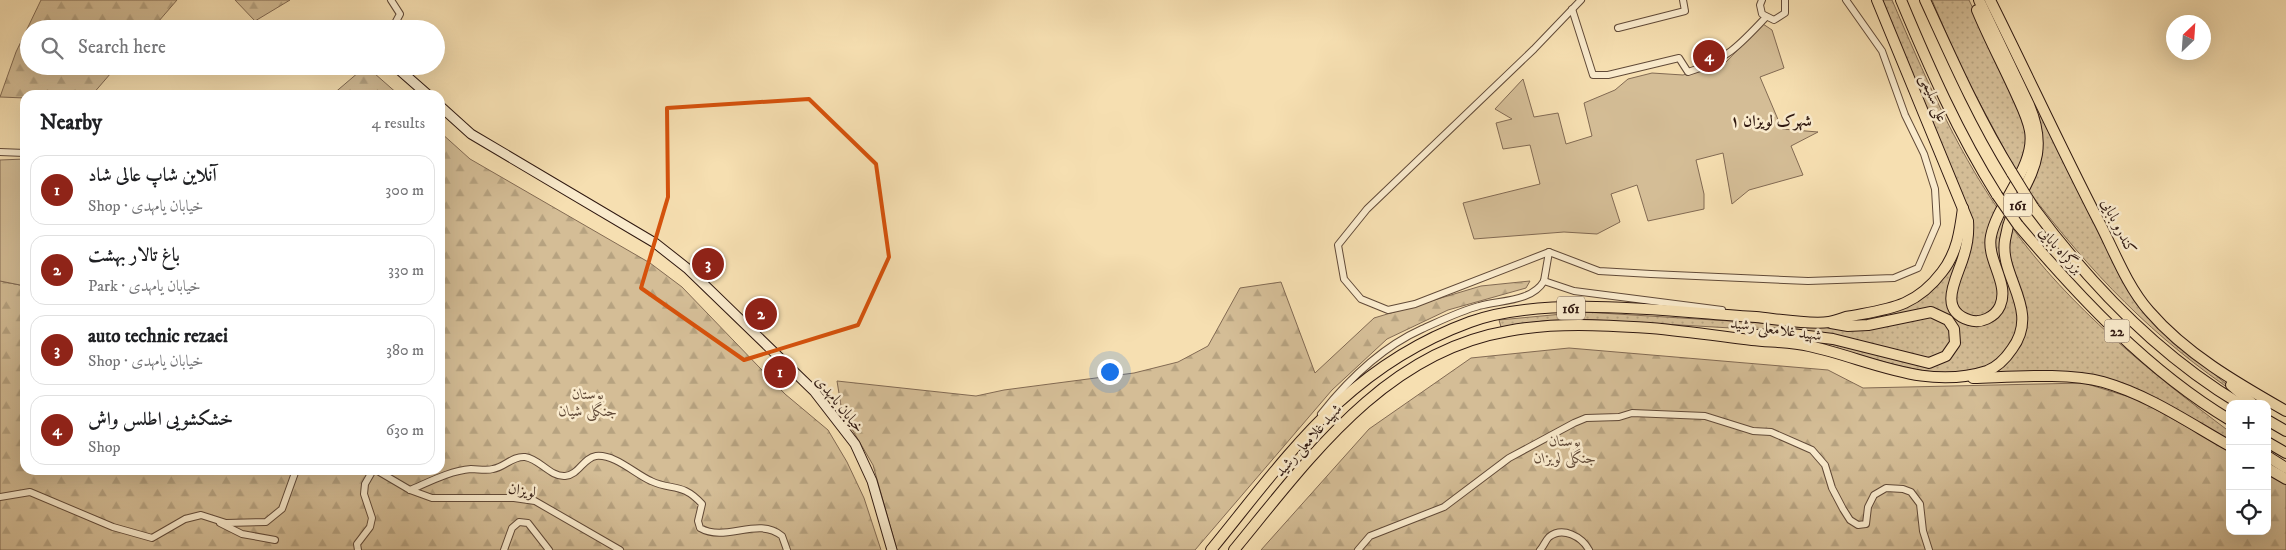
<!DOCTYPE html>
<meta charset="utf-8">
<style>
:root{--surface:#fff;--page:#f6f6f6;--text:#202124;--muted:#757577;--line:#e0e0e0;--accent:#8f2418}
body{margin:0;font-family:"IM FELL DW Pica",Amiri,serif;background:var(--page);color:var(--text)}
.controls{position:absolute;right:15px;bottom:15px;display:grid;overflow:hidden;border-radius:10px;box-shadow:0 5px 20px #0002}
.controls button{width:45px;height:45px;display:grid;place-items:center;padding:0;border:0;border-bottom:1px solid var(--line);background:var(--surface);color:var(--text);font:25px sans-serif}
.compass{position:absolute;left:2166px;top:15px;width:45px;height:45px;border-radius:50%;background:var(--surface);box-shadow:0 5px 20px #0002;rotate:25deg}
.you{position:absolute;left:1109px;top:371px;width:18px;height:18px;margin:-12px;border:4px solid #fff;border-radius:50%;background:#1a73e8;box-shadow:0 0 0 8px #1a73e833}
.badge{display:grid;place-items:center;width:32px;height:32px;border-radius:50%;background:var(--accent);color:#fff;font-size:16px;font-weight:700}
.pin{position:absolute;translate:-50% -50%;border:2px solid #fff;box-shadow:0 1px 5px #0006}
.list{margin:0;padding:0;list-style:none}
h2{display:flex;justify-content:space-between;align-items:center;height:65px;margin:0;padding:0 20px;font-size:21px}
h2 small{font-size:16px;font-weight:400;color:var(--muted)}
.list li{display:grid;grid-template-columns:32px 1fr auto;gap:15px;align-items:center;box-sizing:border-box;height:70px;margin:0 10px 10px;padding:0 10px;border:1px solid var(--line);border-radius:15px}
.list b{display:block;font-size:19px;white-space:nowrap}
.list p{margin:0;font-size:16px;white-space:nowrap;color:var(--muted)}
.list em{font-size:16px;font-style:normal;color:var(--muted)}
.icon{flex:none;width:28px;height:28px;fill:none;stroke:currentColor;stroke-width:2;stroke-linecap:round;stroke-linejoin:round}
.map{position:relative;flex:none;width:2286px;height:550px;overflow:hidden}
.search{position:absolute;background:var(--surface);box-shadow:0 5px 20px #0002;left:20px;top:20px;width:425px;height:55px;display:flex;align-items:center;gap:12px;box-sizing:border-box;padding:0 18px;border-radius:28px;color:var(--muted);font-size:19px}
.panel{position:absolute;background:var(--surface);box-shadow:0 5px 20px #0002;left:20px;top:90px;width:425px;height:385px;border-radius:15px}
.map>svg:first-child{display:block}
.grass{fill:url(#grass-dots);stroke:#826a53}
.forest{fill:url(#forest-firs);stroke:#826a53}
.park{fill:#d4bd96;stroke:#826a53}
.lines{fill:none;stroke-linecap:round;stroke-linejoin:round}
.minor-casing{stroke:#614a38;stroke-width:8}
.secondary-casing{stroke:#2f1810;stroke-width:11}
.primary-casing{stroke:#2f1810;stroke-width:12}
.trunk-casing{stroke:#2f1810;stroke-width:12}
.minor{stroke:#f9eacc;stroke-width:6}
.secondary{stroke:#f9eacc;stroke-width:9}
.primary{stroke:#f6dfb1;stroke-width:10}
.trunk{stroke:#f6dfb1;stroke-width:10}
.trunk-bridge-casing{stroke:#2f1810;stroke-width:12;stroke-linecap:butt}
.trunk-bridge{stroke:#f6dfb1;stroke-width:10}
.marked{fill:none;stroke:#d6520c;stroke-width:4;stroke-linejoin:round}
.labels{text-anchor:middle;stroke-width:5;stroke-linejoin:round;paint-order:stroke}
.shield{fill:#f9eacc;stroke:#6c5748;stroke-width:1}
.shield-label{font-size:14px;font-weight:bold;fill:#2f1810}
.street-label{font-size:15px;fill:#2f1810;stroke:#f9eacc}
.park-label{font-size:15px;font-style:italic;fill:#614a38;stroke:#f9eacc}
.neighbourhood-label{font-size:16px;font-weight:bold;fill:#2f1810;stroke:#f9eacc}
</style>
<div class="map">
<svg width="2286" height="550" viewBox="0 0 2286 550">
<defs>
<pattern id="grass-dots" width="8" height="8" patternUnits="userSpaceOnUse" patternTransform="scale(1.25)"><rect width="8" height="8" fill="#d4bd96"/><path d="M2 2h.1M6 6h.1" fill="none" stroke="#b6a280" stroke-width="1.8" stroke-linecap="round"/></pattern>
<pattern id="forest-firs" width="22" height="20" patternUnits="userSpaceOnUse" patternTransform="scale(1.25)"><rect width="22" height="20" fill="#d4bd96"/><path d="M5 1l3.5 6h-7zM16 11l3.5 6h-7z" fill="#b6a280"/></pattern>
</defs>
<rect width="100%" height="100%" fill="#f6dfb1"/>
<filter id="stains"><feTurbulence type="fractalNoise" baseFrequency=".004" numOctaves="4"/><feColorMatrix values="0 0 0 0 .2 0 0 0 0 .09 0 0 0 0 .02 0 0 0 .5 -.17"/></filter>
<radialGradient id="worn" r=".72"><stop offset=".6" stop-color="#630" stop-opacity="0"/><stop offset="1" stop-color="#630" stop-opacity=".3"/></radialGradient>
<g class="grass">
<path d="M1881,0h11c31,72 62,145 106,209l-5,10 6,69 -2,18 -14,11 -18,-2 -10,-11 12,-97z"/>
<path d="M1932,0h37l56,121 2,24 -10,28 -57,-107z"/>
<path d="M2041,114l89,176 47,52 63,54c-87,-58 -149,-123 -212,-206l10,-69z"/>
<path d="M2002,214l5,7 -4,7c5,27 19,72 15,98 -1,9 -7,16 -12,23 -35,55 -150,0 -200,-9h9l116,26 15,-5 9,-10 -7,-36 -49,1 -51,7 31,-6 34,-14 49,-64 2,4 -16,43 16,36 37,-9 -7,-70z"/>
<path d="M2011,226c59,82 139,146 219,206v13l-101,-57 -137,-15 19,-16 15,-50 -17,-53z"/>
<path d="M1584,312l276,17 64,-14 16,3 11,12v16l-17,14 -118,-27 -238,-14 -35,2 -42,6 -2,-7z"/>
</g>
<g class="forest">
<path d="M41,0h136l-25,29h-123v37h88l-25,29h-67v3l-25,-1 16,-45z"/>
<path d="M235,0h55l-35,21z"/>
<path d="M366,66l33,29h-67z"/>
<path d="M440,132l30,27 180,104 32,24 103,107 43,36 19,32 17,36 17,52h-881v-269l25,5v184h415z"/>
<path d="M1530,281l-4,7 -78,22 -61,29 -55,51 -137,160h-298l-24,-85 -31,-53 -5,-31 139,15 28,-6 130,-17 44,-11 30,-16 32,-58 41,-6 34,91 59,-55 107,-32z"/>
<path d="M1569,348l259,22 35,18 221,-5 55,17 91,51v80h37v-59l19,11v67h-1025l108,-121 102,-71z"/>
</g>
<g class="park">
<path d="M1763,24l9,6 12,38 -24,9 22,52 36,3 -27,14 12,29 -54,15 -17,14 -9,-51 -27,7 8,34v15l-56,12 -11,-36 -26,9 9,28 -23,12 -33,-2 -90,7 -11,-36 77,-19 -10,-39 -27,4 -7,-26 16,-4 -17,-10 28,-30 11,38 24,-4 8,31 26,-8 -8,-33 31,-13 13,-11 24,-6 31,2 42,-12z"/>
<path d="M25,159v127l-25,-5v-121z"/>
</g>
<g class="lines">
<defs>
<g id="minor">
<path d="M391,0l9,14 -8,15"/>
<path d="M1581,0l-47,49 -167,160 -29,36 6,34 17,20 27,11 27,-6 134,-52 50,19 52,3 157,7 86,-3 24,-10 19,-44 -2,-35 -11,-35 -19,-39 -23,-64 -36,-51"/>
<path d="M1762,0l-2,5 2,9 12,6 11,-7v-13"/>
<path d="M1572,9l21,66h15l71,-17 9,14c37,-11 52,-27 78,-55"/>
<path d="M1618,28l67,-17 -2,-11"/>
<path d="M0,152l25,1"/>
<path d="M1544,281l30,10 148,19"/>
<path d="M1544,281l5,-29"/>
<path d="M1321,414c27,-34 61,-67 101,-85 18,-8 38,-18 57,-23 20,-6 53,-4 65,-25"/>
<path d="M376,470l34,20 22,8h82l21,3 85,49"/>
<path d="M410,490c19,-8 39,-19 61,-21 7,0 15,2 22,0 12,-2 19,-13 32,-12 15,2 25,20 40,19 14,-1 18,-18 31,-20 19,-2 39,18 55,25 21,10 31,1 51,23l-4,17 2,7c26,15 58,-12 82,8l5,14"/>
<path d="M0,497l30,-5 83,35 39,11 33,-19 16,-4 25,8 40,-1 16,-13 14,-39"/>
<path d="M220,523l22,11 33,6"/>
<path d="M358,550l-1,-6 13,-17 2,-9 -8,-24 1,-10 8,-14"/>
<path d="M504,550l8,-22 7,-6 9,1 21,27"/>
<path d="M1358,550l12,-14 74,-29 65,-49 65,-35 12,-5 33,-1 13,-4 73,3 48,15 18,1 41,18 13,15 7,23 11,21 7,11 8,5 8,-1 2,-17 6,-12 12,-7 17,1 8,3 9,12 3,27 6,19"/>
<path d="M1540,550c4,-4 5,-9 9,-13 14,-11 33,0 40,13"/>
</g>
<g id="secondary">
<path d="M395,66l33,29"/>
<path d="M440,106l31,28 184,109 33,26 126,122 41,53 17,37 20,69"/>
</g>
<g id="primary">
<path d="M1877,0l91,221c1,13 -1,25 -5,37 -6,20 -26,52 6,62 12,4 26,-3 31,-14 10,-23 -14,-46 -9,-70 7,-34 45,-70 39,-105 -2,-12 -8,-24 -13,-35 -13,-29 -28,-57 -40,-86"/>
<path d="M1990,0c36,72 70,146 107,218 16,30 29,67 52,93 37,43 88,72 137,100"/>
<path d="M1756,335l27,-2 50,6 96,24 17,-7 9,-13 -1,-14 -6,-9 -17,-8 -63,13 -20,1 -17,-3"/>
<path d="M1973,378c38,-1 95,-6 130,4 46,13 86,41 127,64"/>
<path d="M2231,385l22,19"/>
<path d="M2267,456l19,12"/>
<path d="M2267,468l19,11"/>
<path d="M1211,550c79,-97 136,-183 259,-228 76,-28 205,-10 286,-5 20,2 54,8 73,5 6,-1 11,-3 17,-5 40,-8 68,-8 96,-45 15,-19 18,-41 21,-64"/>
<path d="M1234,550c75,-91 150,-198 274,-219 47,-9 95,-6 142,-3 35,3 69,8 102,12 19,2 39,2 57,6 60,13 116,45 178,25 10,-4 19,-13 25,-22 29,-39 -13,-72 -7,-109 8,-54 51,-71 24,-135l-50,-105"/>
</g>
<g id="trunk">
<path d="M1901,0c28,67 57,133 96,195"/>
<path d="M1925,0c27,59 53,118 87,173"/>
<path d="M2033,207c56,76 125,148 207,197"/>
<path d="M2018,225c61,72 130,146 212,195"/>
<path d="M2267,420l19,11"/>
<path d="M2267,442l19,11"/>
</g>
</defs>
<use href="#minor" class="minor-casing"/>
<use href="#secondary" class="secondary-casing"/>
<use href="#primary" class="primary-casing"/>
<use href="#trunk" class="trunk-casing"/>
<use href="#minor" class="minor"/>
<use href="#secondary" class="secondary"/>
<use href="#primary" class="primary"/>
<use href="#trunk" class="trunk"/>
<defs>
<g id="trunk-bridge">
<path d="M2012,173l21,34"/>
<path d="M1997,195l21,30"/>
</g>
</defs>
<use href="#trunk-bridge" class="trunk-bridge-casing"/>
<use href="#trunk-bridge" class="trunk-bridge"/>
</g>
<path class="marked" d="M809,99l67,65 13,93 -31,68 -114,35 -103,-72 27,-91 -1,-89z"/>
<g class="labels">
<g class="shield">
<rect x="2004" y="193.5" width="28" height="23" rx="4"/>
<rect x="1557" y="296.5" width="28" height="23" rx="4"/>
<rect x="2104.5" y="319.5" width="25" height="23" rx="4"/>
</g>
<g class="shield-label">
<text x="2018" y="210">161</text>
<text x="1571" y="313">161</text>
<text x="2117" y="336">22</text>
</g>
<g class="street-label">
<text transform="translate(1934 98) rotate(68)" y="5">علی سلیمی</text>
<text transform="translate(2119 226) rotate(63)" y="5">کندرو بابایی</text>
<text transform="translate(2061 250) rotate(48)" y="5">بزرگراه بابایی</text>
<text transform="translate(1776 329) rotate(8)" y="5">شهید غلامعلی رشید</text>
<text transform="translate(840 404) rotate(51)" y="5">خیابان یامهدی</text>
<text transform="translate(1308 440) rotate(-48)" y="5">شهید غلامعلی رشید</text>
<text transform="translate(522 490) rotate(9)" y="5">لویزان</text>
</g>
<g class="park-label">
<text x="588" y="399">بوستان<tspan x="588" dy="17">جنگلی شیان</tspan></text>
<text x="1565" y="446">بوستان<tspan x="1565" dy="17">جنگلی لویزان</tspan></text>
</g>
<g class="neighbourhood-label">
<text x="1771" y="126">شهرک لویزان ۱</text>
</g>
</g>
<rect width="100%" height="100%" filter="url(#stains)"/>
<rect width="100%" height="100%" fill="url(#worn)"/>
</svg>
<div class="controls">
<button>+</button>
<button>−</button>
<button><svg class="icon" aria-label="locate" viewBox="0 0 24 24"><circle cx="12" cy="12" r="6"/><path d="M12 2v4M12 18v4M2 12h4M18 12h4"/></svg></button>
</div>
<svg class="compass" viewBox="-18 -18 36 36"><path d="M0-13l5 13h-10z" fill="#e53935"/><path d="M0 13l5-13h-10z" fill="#757577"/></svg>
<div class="you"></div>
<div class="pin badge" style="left:780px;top:372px">1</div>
<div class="pin badge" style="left:761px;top:314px">2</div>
<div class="pin badge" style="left:708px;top:264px">3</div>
<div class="pin badge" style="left:1709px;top:56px">4</div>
<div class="search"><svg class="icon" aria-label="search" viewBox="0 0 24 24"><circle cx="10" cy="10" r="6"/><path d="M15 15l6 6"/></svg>Search here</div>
<section class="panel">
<h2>Nearby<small>4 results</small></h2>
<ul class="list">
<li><span class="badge">1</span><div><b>آنلاین شاپ عالی شاد</b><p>Shop · خیابان یامهدی</p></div><em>300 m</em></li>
<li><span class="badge">2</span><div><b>باغ تالار بهشت</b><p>Park · خیابان یامهدی</p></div><em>330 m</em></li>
<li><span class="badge">3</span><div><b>auto technic rezaei</b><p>Shop · خیابان یامهدی</p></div><em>380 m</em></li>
<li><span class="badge">4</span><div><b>خشکشویی اطلس واش</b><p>Shop</p></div><em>630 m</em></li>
</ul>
</section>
</div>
